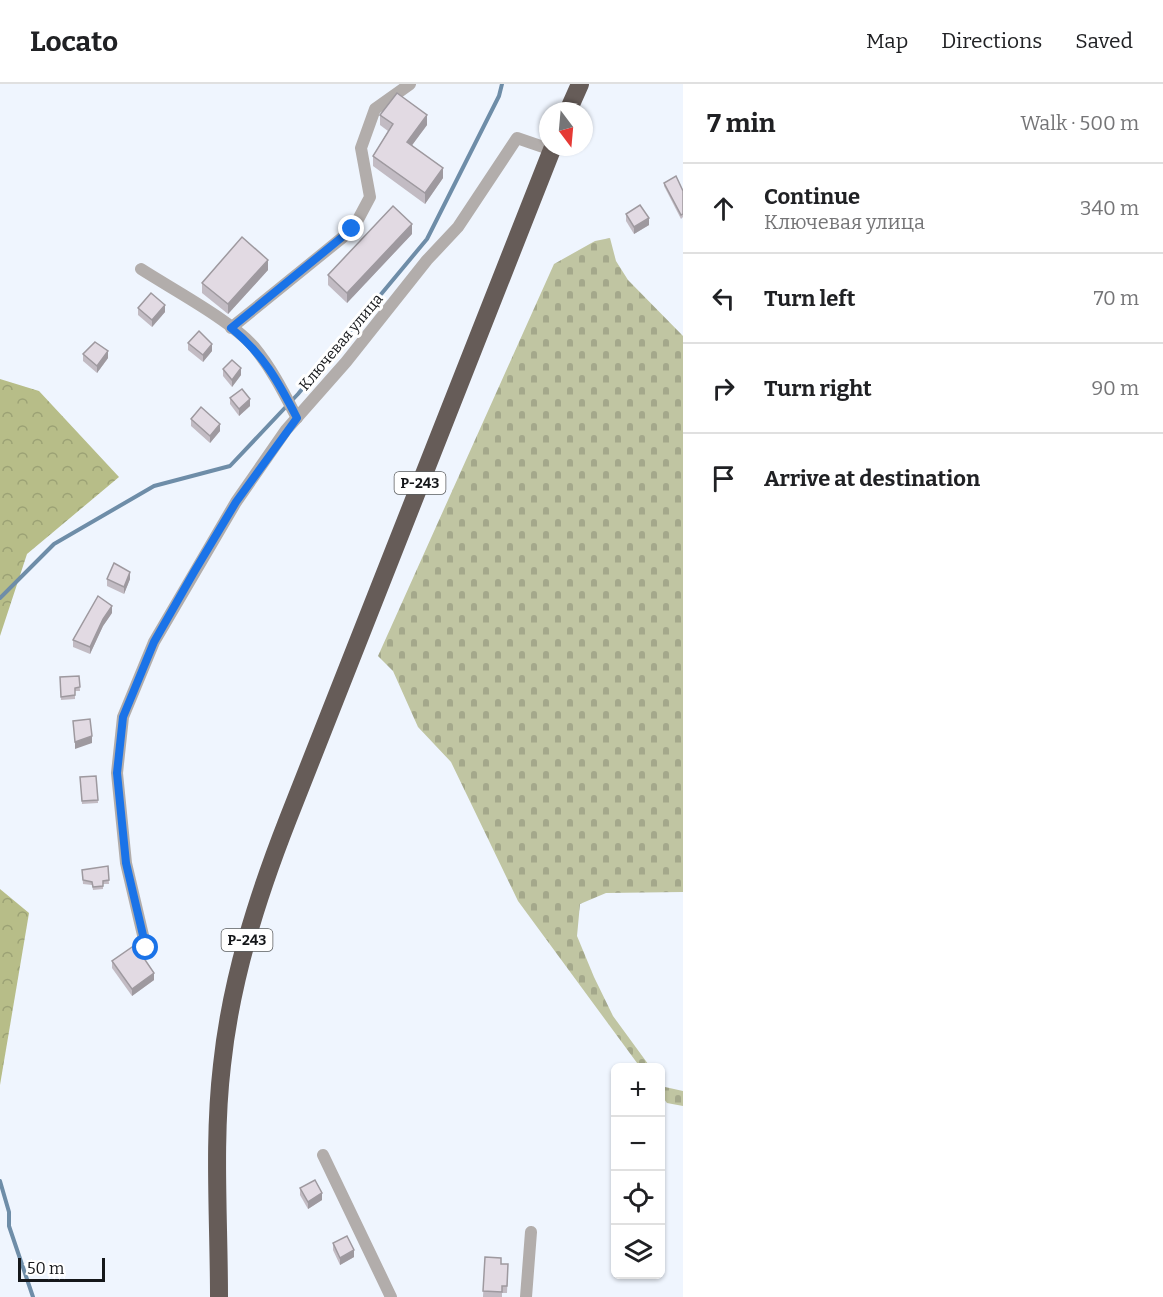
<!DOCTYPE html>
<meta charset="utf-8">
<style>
:root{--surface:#fff;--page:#f2f2f2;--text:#202124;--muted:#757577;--line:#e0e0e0}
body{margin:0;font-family:Bitter,serif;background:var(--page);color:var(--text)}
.controls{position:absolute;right:18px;bottom:18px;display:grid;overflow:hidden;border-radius:9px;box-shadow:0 2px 4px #0004}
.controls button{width:54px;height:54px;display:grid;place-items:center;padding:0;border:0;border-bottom:2px solid var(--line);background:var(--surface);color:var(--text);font:30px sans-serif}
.compass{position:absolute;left:539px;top:18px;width:54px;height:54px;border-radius:50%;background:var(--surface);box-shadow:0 2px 4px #0004;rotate:164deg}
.scale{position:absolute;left:18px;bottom:15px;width:87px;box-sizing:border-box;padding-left:6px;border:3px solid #15171a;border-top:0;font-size:16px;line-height:21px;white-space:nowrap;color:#15171a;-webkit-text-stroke:4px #fff;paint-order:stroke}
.stop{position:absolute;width:18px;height:18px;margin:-14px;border:4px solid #1a73e8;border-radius:50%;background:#fff}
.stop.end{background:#1a73e8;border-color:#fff;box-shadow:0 2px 6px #0008}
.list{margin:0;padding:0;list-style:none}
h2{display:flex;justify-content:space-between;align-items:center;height:78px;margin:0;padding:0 24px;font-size:26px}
h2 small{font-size:20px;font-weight:400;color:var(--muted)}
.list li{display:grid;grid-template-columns:39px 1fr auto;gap:18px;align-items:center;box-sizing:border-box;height:90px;padding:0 24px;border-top:2px solid var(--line)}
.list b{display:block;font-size:22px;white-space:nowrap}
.list p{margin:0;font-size:20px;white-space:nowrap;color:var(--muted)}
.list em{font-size:20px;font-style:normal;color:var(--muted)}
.icon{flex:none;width:33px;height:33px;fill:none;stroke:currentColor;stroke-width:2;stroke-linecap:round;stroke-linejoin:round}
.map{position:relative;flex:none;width:683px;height:1213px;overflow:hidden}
header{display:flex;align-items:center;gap:36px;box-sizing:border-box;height:84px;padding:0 30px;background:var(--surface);border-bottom:2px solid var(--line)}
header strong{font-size:28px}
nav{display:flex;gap:33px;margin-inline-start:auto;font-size:21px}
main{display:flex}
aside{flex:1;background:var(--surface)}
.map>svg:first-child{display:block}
.forest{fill:url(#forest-crowns)}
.cemetery{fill:url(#cemetery-stones)}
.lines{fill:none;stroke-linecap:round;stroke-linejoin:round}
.stream{stroke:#6e8da8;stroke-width:4}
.minor{stroke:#b2adab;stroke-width:12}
.highway{stroke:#665c58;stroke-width:18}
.wall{fill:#c2bbc3}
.shaded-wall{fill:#9e999f}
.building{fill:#e2dae3;stroke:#9e999f;stroke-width:1.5}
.route{stroke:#1a73e8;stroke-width:8}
.labels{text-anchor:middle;stroke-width:6;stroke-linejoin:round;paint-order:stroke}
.shield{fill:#fff;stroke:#5b5d5f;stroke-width:1.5}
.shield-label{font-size:14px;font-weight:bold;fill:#15171a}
.street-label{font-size:15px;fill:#15171a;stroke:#fff}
</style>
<header>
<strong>Locato</strong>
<nav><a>Map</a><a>Directions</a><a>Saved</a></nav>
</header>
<main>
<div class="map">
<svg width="683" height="1213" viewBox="0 0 683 1213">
<defs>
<pattern id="forest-crowns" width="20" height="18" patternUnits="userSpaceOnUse" patternTransform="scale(1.5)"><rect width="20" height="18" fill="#b7bd88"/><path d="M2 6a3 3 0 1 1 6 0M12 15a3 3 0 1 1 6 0" fill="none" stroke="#9ca275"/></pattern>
<pattern id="cemetery-stones" width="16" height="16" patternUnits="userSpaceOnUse" patternTransform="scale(1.5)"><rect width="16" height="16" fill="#c0c5a2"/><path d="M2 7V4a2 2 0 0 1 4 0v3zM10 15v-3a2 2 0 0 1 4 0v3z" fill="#a4a88b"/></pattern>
</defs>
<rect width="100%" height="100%" fill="#eff5fe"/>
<g class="forest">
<path d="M0,295l39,12 80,86 -92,77 -27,82z"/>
<path d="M0,805l29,24 -29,172z"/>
</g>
<g class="cemetery">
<path d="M610,154l6,23 12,19 55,56v556l-77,1 -26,11 -3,32 17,41 19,39 38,52 -11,-1 -122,-166 -67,-139 -33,-35 -25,-56 -15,-15 176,-392 41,-23z"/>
<path d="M660,997l5,6 18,4v15l-16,-3 -6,-8z"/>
</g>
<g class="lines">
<g class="stream">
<path d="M0,514l54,-54 100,-58 76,-20 68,-72 129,-155 72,-143 3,-12"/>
<path d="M0,1097l9,31v14l24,71"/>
</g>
<g class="minor">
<path d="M141,185c31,20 91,52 113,78 18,22 30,46 43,71"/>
<path d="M231,244l122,-99 17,-32 -9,-49 14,-39 35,-25"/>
<path d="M146,864l-20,-85 -9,-90 6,-56 31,-75 82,-140 50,-72 60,-68 81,-102 31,-33 59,-89 35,12"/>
<path d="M323,1071l68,142"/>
<path d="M526,1213l5,-65"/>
</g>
<g class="highway">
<path d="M568,27l12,-27"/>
<path d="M219,1213c0,-77 -6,-156 3,-232 9,-85 35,-167 66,-246l265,-672"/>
</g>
</g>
<g class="wall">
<path d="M380,31l47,10 -15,20 31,33 -18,26 -52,-38v-10l15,-25 -8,-6z"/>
<path d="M664,99l19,8v26l-2,2 -17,-33z"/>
<path d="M626,130l23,11 -15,9 -8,-13z"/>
<path d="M412,150l-65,69 -19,-18v-10z"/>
<path d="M268,186l-40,44 -26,-21v-10z"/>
<path d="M138,224l27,4 -13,15 -14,-12z"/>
<path d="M188,259l24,8 -9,11 -15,-12z"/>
<path d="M83,270l25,4 -11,15 -14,-12z"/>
<path d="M223,285l18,6 -9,12 -9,-11z"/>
<path d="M230,314l20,8 -11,10 -9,-12z"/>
<path d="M191,335l29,12 -10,12 -19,-17z"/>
<path d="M107,495h23l-6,15 -17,-8z"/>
<path d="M112,529l-9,13 -13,28 -17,-7v-7z"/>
<path d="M79,592l1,15h-5v8l-14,1 -1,-23z"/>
<path d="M96,692l2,27 -16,1 -2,-27z"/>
<path d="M108,782l1,18h-6v5l-10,1 -1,-5 -9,-1 -1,-14z"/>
<path d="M112,877l42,19 -22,16 -20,-28z"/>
<path d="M300,1104l22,12 -14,9 -8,-14z"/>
<path d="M333,1159l21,14 -14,8 -7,-15z"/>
<path d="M485,1173l16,7h7l-1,29h-5v4h-19z"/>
</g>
<g class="shaded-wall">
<path d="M427,31v10l-20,27v-10z"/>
<path d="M443,84v10l-18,26v-11z"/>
<path d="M649,134v7l-15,9v-7z"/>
<path d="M412,140v10l-65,69v-10z"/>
<path d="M268,176v10l-40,44v-10z"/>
<path d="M165,221v7l-13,15v-7z"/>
<path d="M212,260v7l-9,11v-7z"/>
<path d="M108,267v7l-11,15v-7z"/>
<path d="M241,284v7l-9,12v-7z"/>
<path d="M250,315v7l-11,10v-7z"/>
<path d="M220,340v7l-10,12v-7z"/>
<path d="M130,488v7l-6,15v-7z"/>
<path d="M112,522v7l-9,13 -13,28v-7l13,-28z"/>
<path d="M92,652v7l-17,6v-7z"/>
<path d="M154,889v7l-22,16v-7z"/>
<path d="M322,1109v7l-14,9v-7z"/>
<path d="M354,1166v7l-14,8v-7z"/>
</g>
<g class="building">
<path d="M397,9l30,22 -20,27 36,26 -18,25 -52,-37 20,-32 -13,-9z"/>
<path d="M676,92l7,15v23l-2,1 -17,-32z"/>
<path d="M640,121l9,13 -15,9 -8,-13z"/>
<path d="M393,122l19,18 -65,69 -19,-18z"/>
<path d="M242,153l26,23 -40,44 -26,-21z"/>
<path d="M151,209l14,12 -13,15 -14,-12z"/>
<path d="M199,247l13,13 -9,11 -15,-12z"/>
<path d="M95,258l13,9 -11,15 -14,-12z"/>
<path d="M232,276l9,8 -9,12 -9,-11z"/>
<path d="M242,305l8,10 -11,10 -9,-11z"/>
<path d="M201,323l19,17 -10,12 -19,-17z"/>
<path d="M114,479l16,9 -6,15 -17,-8z"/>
<path d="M98,512l14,10 -9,13 -13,28 -17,-7z"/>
<path d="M79,592l1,11 -5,1v7l-14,2 -1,-20z"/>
<path d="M90,635l2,17 -17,6 -2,-21z"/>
<path d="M96,692l2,24 -16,1 -2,-24z"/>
<path d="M108,782l1,14 -6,1v5l-10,1 -1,-5 -9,-2 -1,-10z"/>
<path d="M135,861l19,28 -22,16 -20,-28z"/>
<path d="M315,1096l7,13 -14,9 -8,-14z"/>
<path d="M347,1152l7,14 -14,8 -7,-15z"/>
<path d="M485,1173l16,1v6h7l-1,22h-5v6l-19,-1z"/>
</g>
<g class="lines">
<path class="route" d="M146,864l-20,-85 -9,-90 6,-56 31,-75 40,-70 42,-70 61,-84c-19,-37 -34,-64 -66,-90l121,-99"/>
</g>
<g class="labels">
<g class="shield">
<rect x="394.5" y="388" width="51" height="22" rx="4.5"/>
<rect x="221.5" y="845" width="51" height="22" rx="4.5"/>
</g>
<g class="shield-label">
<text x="420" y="404">Р-243</text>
<text x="247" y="861">Р-243</text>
</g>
<g class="street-label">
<text transform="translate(341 258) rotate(-50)" y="5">Ключевая улица</text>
</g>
</g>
</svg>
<div class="controls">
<button>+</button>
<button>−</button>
<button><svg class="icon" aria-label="locate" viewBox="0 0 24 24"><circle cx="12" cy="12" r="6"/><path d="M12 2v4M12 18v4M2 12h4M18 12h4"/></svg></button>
<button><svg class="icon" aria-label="layers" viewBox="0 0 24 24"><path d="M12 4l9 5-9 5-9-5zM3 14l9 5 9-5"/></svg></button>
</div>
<svg class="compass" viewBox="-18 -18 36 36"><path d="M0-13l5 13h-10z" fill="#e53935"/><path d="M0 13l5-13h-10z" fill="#757577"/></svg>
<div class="scale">50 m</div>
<div class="stop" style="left:146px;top:864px"></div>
<div class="stop end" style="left:352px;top:145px"></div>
</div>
<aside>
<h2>7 min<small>Walk · 500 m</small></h2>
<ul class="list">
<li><svg class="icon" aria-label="ahead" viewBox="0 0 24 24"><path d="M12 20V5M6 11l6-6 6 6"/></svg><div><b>Continue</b><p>Ключевая улица</p></div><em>340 m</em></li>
<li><svg class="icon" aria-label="left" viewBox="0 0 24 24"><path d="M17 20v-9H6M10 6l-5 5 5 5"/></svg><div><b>Turn left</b></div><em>70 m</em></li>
<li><svg class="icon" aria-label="right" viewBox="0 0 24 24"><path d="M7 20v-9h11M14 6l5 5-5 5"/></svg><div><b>Turn right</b></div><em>90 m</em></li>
<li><svg class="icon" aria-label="arrive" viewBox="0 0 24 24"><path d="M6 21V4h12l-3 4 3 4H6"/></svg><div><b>Arrive at destination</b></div></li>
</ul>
</aside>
</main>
